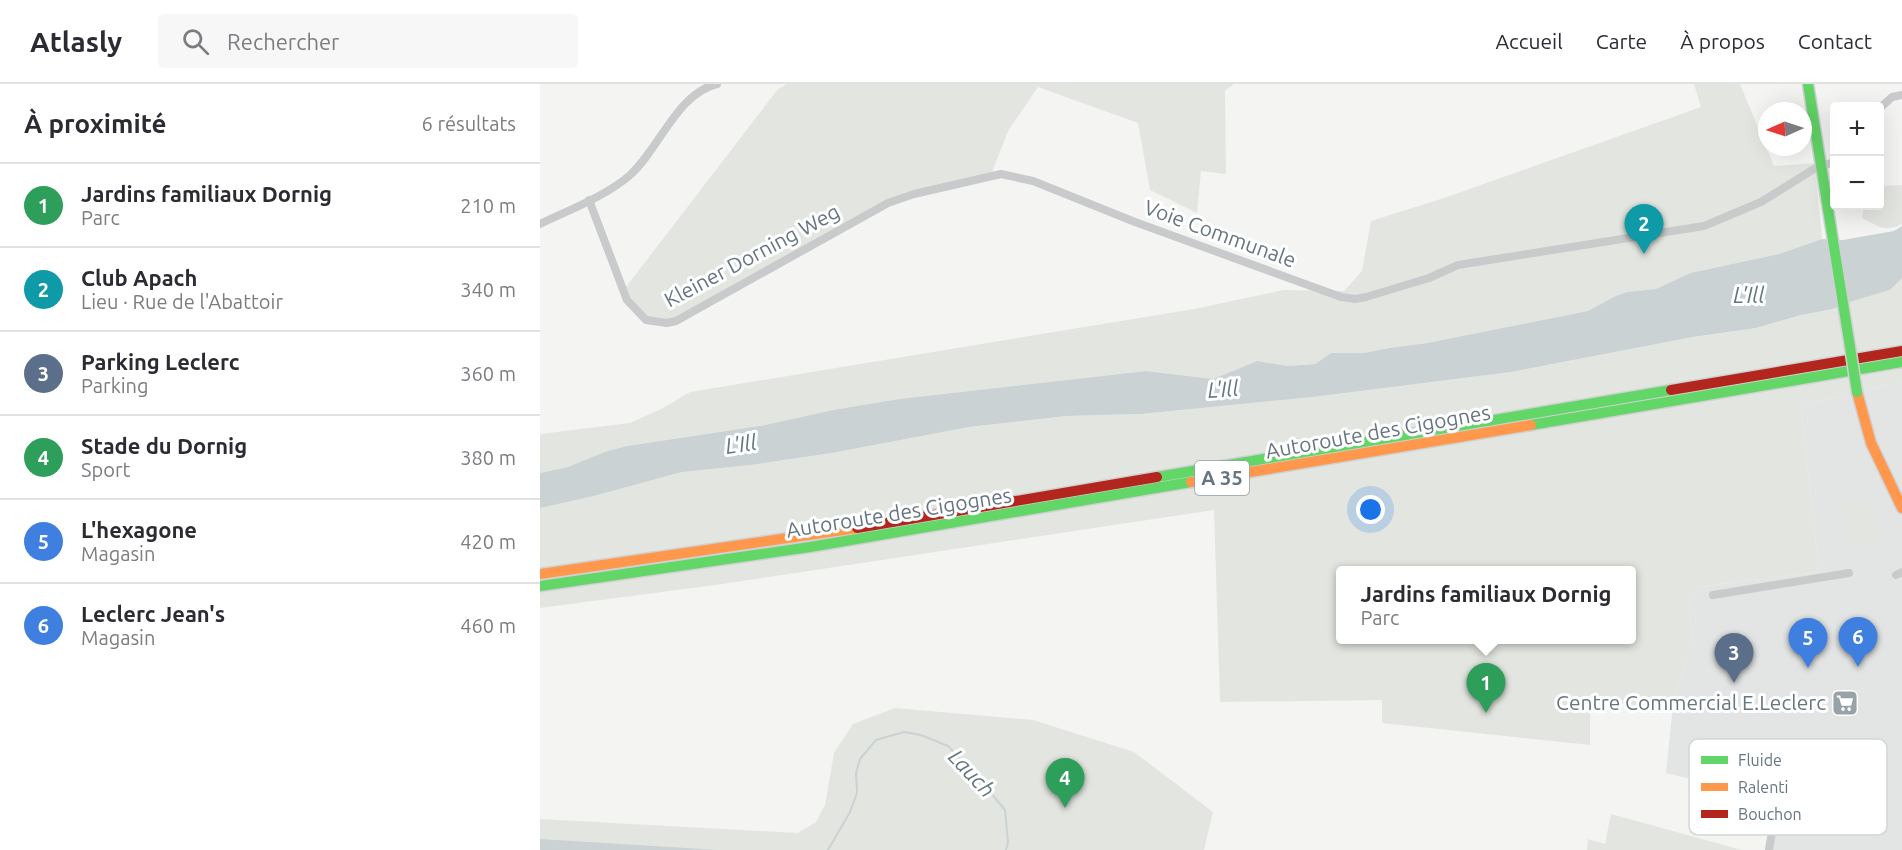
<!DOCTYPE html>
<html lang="fr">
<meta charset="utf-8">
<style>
:root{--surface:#fff;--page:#f7f7f7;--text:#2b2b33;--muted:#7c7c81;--line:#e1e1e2;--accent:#5c6168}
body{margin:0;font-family:Ubuntu,sans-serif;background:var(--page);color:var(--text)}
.controls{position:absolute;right:18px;top:18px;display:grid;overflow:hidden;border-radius:6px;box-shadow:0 6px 24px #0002}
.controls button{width:54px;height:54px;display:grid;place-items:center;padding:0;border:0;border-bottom:2px solid var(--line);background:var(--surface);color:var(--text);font:30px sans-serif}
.compass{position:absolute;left:1218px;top:18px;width:54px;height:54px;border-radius:50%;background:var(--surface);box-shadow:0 6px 24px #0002;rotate:267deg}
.you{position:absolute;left:831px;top:426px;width:21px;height:21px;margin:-15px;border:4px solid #fff;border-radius:50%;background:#1a73e8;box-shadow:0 0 0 9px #1a73e833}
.badge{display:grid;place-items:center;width:39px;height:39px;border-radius:50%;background:var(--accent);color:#fff;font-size:20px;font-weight:700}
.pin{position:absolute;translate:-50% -50px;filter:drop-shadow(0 2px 3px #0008)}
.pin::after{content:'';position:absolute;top:32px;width:21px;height:18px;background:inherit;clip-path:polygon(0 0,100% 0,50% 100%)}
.popup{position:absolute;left:796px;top:482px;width:300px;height:78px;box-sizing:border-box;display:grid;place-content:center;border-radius:6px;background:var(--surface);filter:drop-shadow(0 2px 4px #0005);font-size:20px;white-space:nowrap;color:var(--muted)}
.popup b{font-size:22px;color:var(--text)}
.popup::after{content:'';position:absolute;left:50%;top:100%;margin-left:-12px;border:12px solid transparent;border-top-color:var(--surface)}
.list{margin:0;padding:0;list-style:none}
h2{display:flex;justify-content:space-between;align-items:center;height:78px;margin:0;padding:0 24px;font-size:26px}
h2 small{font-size:20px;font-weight:400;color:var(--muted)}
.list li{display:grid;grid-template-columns:39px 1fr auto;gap:18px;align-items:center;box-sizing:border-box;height:84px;padding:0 24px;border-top:2px solid var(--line)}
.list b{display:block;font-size:22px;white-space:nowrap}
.list p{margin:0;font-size:20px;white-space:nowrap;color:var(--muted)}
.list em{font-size:20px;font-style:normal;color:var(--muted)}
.icon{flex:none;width:33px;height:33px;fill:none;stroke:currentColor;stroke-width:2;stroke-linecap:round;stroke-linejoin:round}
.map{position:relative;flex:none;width:1362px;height:766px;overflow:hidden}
header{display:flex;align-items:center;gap:36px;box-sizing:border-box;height:84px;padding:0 30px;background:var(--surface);border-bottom:2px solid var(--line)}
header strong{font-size:28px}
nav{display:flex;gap:33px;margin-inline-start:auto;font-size:21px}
.search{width:420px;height:54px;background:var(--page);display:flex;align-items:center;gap:15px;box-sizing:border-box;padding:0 21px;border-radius:6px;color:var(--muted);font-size:22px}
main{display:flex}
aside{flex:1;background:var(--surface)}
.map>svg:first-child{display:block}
.built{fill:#e3e4e4}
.green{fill:#e3e6e0;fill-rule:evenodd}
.water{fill:#cad2d4}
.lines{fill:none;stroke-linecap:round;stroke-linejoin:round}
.stream{stroke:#cad2d4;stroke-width:2}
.fast-casing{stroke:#d0d1d1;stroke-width:13}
.slow-casing{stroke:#d0d1d1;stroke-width:13}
.jam-casing{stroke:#d0d1d1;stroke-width:13}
.street{stroke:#c9cacb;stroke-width:8}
.fast{stroke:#63d668;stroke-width:10}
.slow{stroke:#ff974d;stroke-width:10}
.jam{stroke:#b3261e;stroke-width:10}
.fast-bridge-casing{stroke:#d0d1d1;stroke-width:13;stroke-linecap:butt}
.fast-bridge{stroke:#63d668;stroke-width:10}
.labels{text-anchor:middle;stroke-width:6;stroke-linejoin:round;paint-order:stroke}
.shield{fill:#fff;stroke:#949fa7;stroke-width:1.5}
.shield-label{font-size:20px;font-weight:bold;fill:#667681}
.street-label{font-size:21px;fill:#667681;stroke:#fff}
.poi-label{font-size:21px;fill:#667681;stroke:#fff;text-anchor:end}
.water-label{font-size:22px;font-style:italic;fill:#62777e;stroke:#fff}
.key{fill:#fff;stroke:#d1d6d9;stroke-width:1.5}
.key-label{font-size:16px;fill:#667681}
</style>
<header>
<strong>Atlasly</strong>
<div class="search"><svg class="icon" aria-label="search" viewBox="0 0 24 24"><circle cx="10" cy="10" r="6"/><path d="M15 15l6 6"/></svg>Rechercher</div>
<nav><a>Accueil</a><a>Carte</a><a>À propos</a><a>Contact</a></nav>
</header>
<main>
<aside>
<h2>À proximité<small>6 résultats</small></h2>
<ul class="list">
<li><span class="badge" style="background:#2e9e5b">1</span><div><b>Jardins familiaux Dornig</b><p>Parc</p></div><em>210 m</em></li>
<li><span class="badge" style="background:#0f9aa8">2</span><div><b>Club Apach</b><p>Lieu · Rue de l'Abattoir</p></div><em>340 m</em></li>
<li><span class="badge" style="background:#5c6f8a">3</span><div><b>Parking Leclerc</b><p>Parking</p></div><em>360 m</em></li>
<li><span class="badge" style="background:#2e9e5b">4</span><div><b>Stade du Dornig</b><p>Sport</p></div><em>380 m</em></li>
<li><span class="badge" style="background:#3f7fe0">5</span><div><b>L'hexagone</b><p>Magasin</p></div><em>420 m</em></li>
<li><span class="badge" style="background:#3f7fe0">6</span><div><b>Leclerc Jean's</b><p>Magasin</p></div><em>460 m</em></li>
</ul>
</aside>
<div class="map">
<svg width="1362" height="766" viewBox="0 0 1362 766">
<rect width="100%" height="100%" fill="#f4f4f3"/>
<path class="built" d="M1362,298v468h-137l7,-51 -106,-26 7,-68 19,-67 -3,-43 9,-8 121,-15 -18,-167z"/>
<g class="green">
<path d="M247,0h447l-9,7 1,83 -25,-3 -4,42 -47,-23 -12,-67 -100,-36 -30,44 -16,41 -106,34 -213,114 -33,-1 -14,-32 152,-198z"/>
<path d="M1154,0h46l34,82 41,-3 7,76 -43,15 -89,19 -34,16 -29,3 -39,19 -161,32 -38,5 -25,5h-33l-16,11 -27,2 -31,-5 -44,18 -67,-8 -247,28 -66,11 -68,15 -138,21 -59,21 -28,6v-39l90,-11 33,-15 27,-16 504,-83 90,-19 60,1 18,-20 9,-50 73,-23 257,-91z"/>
<path d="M1362,101v39c-18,9 -24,2 -40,-6l2,-12h16v-20z"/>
<path d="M1362,194v104l-101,23 18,167 -121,15 -9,8 3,43 -19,67 -28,6 -55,-17v51l-208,-22v-23l-162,2 -6,-192 -499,75 -175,23v-100l54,-12 88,-24 69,-7 81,-12 137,-26 98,-11 74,-2 172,-17 198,-25 182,-35 63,-9 45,-13 32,-6 20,-8 37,-11zM800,486h292v70h-292z"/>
<path d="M1323,416l3,3 21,39v4l-8,3 -1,-5 -23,2 -1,6 -4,-2 -7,-44 3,-4z"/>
<path d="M355,624l138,12 101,32 79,60 -9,38h-664v-31l258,14 18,-11 9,-17 9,-52 19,-29z"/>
<path d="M1071,730l131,36h-155l1,-11 17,5z"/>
</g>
<g class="water">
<path d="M1362,142v52l-12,12 -37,11 -20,8 -32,6 -45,13 -63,9 -182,35 -198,25 -172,17 -74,2 -98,11 -137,26 -81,12 -69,7 -88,24 -54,12v-35l28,-6 37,-15 22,-6 138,-21 68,-15 66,-11 247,-28 67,8 44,-18 31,5 27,-2 16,-11h33l25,-5 38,-5 161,-32 28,-15 11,-4 29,-3 34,-16 89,-19 43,-15 21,1 51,-9z"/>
<path d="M0,755l179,11h-179z"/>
</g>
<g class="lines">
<path class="stream" d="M288,766l22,-38 7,-19 -1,-20 4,-14 16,-19 28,-8 17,3 27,11 34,36 23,28 3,32 -2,8"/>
<defs>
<g id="fast">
<path d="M1268,0l42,263"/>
<path d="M991,341l371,-63"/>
<path d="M617,393l514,-87"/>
<path d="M0,502l270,-39 381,-65"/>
</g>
<g id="slow">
<path d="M1317,308l14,51 31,65"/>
<path d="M651,398l340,-57"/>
<path d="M0,490l317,-46"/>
</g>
<g id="jam">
<path d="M1131,306l231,-39"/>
<path d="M317,444l300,-51"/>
</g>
</defs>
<use href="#fast" class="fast-casing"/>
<use href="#slow" class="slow-casing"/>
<use href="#jam" class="jam-casing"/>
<g class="street">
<path d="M1340,24l12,-11 10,-2"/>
<path d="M49,116l38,100 19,20 21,3 9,-2 212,-118 26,-9 87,-20 32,7 102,41 206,75 14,2 11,-2 63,-19 29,-13 246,-39 57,-24 53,-33 20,-7"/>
<path d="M0,140c29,-14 64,-27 89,-48 30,-26 48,-83 88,-92"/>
<path d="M1356,491l6,-3"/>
<path d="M1173,511l136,-22"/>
<path d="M1229,766l9,-54"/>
</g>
<use href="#fast" class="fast"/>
<use href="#slow" class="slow"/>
<use href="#jam" class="jam"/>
<defs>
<path id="fast-bridge" d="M1310,263l7,45"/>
</defs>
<use href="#fast-bridge" class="fast-bridge-casing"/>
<use href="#fast-bridge" class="fast-bridge"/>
</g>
<defs>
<symbol id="supermarket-square" viewBox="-11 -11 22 22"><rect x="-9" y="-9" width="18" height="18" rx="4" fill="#98a2a9" stroke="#fff"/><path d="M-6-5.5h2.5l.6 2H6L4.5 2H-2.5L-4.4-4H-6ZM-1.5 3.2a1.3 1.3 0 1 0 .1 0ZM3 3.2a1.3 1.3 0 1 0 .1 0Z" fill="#fff"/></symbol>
</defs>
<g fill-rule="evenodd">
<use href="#supermarket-square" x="1290" y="604" width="30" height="30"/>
</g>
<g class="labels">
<rect class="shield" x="655" y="377" width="54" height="34" rx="4.5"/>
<g class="shield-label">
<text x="682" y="401">A 35</text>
</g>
<g class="street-label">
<text transform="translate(680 150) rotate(20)" y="7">Voie Communale</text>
<text transform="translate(212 172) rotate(-28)" y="7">Kleiner Dorning Weg</text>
<text transform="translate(838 348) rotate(-10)" y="7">Autoroute des Cigognes</text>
<text transform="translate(359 429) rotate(-9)" y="7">Autoroute des Cigognes</text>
</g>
<g class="poi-label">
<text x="1286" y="626">Centre Commercial E.Leclerc</text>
</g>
<g class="water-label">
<text x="1209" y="219">L'Ill</text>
<text transform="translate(683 305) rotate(-4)" y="8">L'Ill</text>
<text transform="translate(201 360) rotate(-8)" y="8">L'Ill</text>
<text transform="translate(432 689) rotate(47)" y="8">Lauch</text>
</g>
</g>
<rect x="1149" y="655" width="198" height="96" rx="9" class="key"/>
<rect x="1161" y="672" width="27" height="8" fill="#63d668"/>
<rect x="1161" y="699" width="27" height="8" fill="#ff974d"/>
<rect x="1161" y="726" width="27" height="8" fill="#b3261e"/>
<g class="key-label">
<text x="1198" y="682">Fluide</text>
<text x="1198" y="709">Ralenti</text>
<text x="1198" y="736">Bouchon</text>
</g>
</svg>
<div class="controls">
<button>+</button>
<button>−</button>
</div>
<svg class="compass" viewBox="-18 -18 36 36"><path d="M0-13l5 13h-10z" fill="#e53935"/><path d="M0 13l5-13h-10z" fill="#7c7c81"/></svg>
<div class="you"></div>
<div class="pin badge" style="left:946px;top:629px;background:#2e9e5b">1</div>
<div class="popup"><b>Jardins familiaux Dornig</b>Parc</div>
<div class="pin badge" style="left:1104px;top:170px;background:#0f9aa8">2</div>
<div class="pin badge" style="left:1194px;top:599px;background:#5c6f8a">3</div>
<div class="pin badge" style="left:525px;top:724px;background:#2e9e5b">4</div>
<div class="pin badge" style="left:1268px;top:584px;background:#3f7fe0">5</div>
<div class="pin badge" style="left:1318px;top:583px;background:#3f7fe0">6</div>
</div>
</main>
